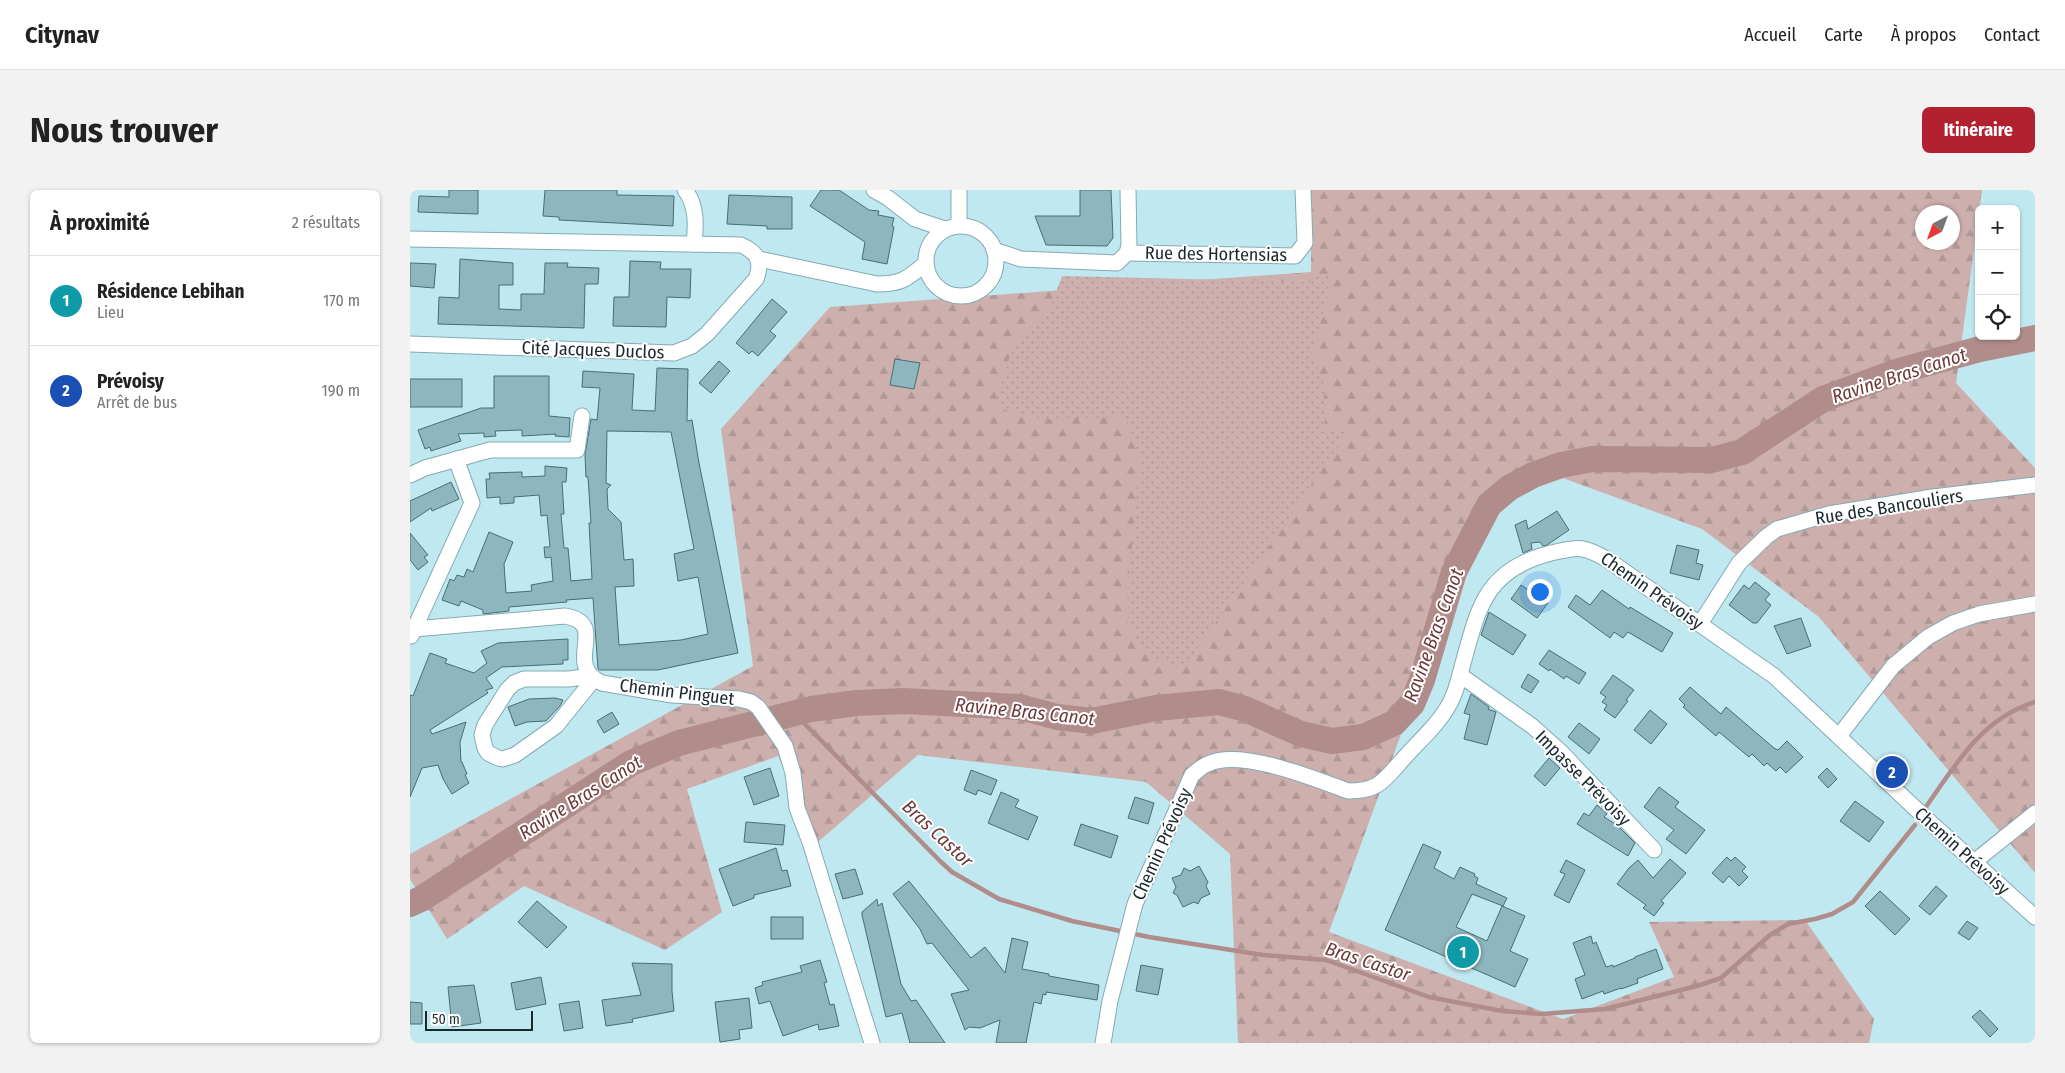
<!DOCTYPE html>
<html lang="fr">
<meta charset="utf-8">
<style>
:root{--surface:#fff;--page:#f2f2f2;--text:#222;--muted:#767676;--line:#e0e0e0;--accent:#b32131}
body{margin:0;font-family:"Fira Sans Condensed",sans-serif;background:var(--page);color:var(--text)}
.controls{position:absolute;right:15px;top:15px;display:grid;overflow:hidden;border-radius:8px;box-shadow:0 1px 4px #0004}
.controls button{width:45px;height:45px;display:grid;place-items:center;padding:0;border:0;border-bottom:1px solid var(--line);background:var(--surface);color:var(--text);font:25px sans-serif}
.compass{position:absolute;left:1505px;top:15px;width:45px;height:45px;border-radius:50%;background:var(--surface);box-shadow:0 1px 4px #0004;rotate:221deg}
.scale{position:absolute;left:15px;bottom:12px;width:108px;box-sizing:border-box;padding-left:5px;border:2px solid #1a292d;border-top:0;font-size:14px;line-height:18px;white-space:nowrap;color:#1a292d;-webkit-text-stroke:4px #fff;paint-order:stroke}
.you{position:absolute;left:1129px;top:401px;width:18px;height:18px;margin:-12px;border:4px solid #fff;border-radius:50%;background:#1a73e8;box-shadow:0 0 0 8px #1a73e833}
.badge{display:grid;place-items:center;width:32px;height:32px;border-radius:50%;background:var(--accent);color:#fff;font-size:16px;font-weight:700}
.pin{position:absolute;translate:-50% -50%;border:2px solid #fff;box-shadow:0 1px 5px #0006}
.list{margin:0;padding:0;list-style:none}
h2{display:flex;justify-content:space-between;align-items:center;height:65px;margin:0;padding:0 20px;font-size:21px}
h2 small{font-size:16px;font-weight:400;color:var(--muted)}
.list li{display:grid;grid-template-columns:32px 1fr auto;gap:15px;align-items:center;box-sizing:border-box;height:90px;padding:0 20px;border-top:1px solid var(--line)}
.list b{display:block;font-size:19px;white-space:nowrap}
.list p{margin:0;font-size:16px;white-space:nowrap;color:var(--muted)}
.list em{font-size:16px;font-style:normal;color:var(--muted)}
.icon{flex:none;width:28px;height:28px;fill:none;stroke:currentColor;stroke-width:2;stroke-linecap:round;stroke-linejoin:round}
.map{position:relative;flex:none;width:1625px;height:853px;overflow:hidden;border-radius:8px}
header{display:flex;align-items:center;gap:30px;box-sizing:border-box;height:70px;padding:0 25px;background:var(--surface);border-bottom:1px solid var(--line)}
header strong{font-size:24px}
nav{display:flex;gap:28px;margin-inline-start:auto;font-size:18px}
.intro{display:flex;align-items:center;justify-content:space-between;box-sizing:border-box;height:120px;padding:0 30px}
h1{margin:0;font-size:35px}
.button{padding:12px 22px;border-radius:8px;background:var(--accent);color:#fff;font-size:18px;font-weight:700}
main{display:flex;gap:30px;padding:0 30px}
aside{flex:1;background:var(--surface);border-radius:8px;box-shadow:0 1px 4px #0004}
.map>svg:first-child{display:block}
.forest{fill:url(#forest-firs);fill-rule:evenodd}
.park{fill:url(#park-dots)}
.lines{fill:none;stroke-linecap:round;stroke-linejoin:round}
.stream{stroke:#b08c8a;stroke-width:4.5}
.river{stroke:#b08c8a;stroke-width:26}
.building{fill:#8eb6bf;stroke:#486d75;fill-rule:evenodd}
.street-casing{stroke:#84aab3;stroke-width:17}
.street{stroke:#fff;stroke-width:15}
.labels{text-anchor:middle;stroke-width:4;stroke-linejoin:round;paint-order:stroke}
.street-label{font-size:18px;fill:#1a292d;stroke:#fff}
.water-label{font-size:19px;font-style:italic;fill:#6d3838;stroke:#fff}
</style>
<header>
<strong>Citynav</strong>
<nav><a>Accueil</a><a>Carte</a><a>À propos</a><a>Contact</a></nav>
</header>
<div class="intro"><h1>Nous trouver</h1><a class="button">Itinéraire</a></div>
<main>
<aside>
<h2>À proximité<small>2 résultats</small></h2>
<ul class="list">
<li><span class="badge" style="background:#0f9aa8">1</span><div><b>Résidence Lebihan</b><p>Lieu</p></div><em>170 m</em></li>
<li><span class="badge" style="background:#1a4fb4">2</span><div><b>Prévoisy</b><p>Arrêt de bus</p></div><em>190 m</em></li>
</ul>
</aside>
<div class="map">
<svg width="1625" height="853" viewBox="0 0 1625 853">
<defs>
<pattern id="forest-firs" width="22" height="20" patternUnits="userSpaceOnUse" patternTransform="scale(1.25)"><rect width="22" height="20" fill="#cdb0ae"/><path d="M5 1l3.5 6h-7zM16 11l3.5 6h-7z" fill="#af9796"/></pattern>
<pattern id="park-dots" width="8" height="8" patternUnits="userSpaceOnUse" patternTransform="scale(1.25)"><rect width="8" height="8" fill="#cdb0ae"/><path d="M2 2h.1M6 6h.1" fill="none" stroke="#af9796" stroke-width="1.8" stroke-linecap="round"/></pattern>
</defs>
<rect width="100%" height="100%" fill="#c0e8f0"/>
<path class="forest" d="M901,0h671l-26,193 79,85v405l-216,-256 -117,-88 -142,-52 -54,22 -59,109 -118,324 234,87 111,-42 -25,-55 156,-2 69,99 -5,24h-631l-8,-189 -84,-72 -228,-27 -100,87 -40,-86 -91,33 35,123 -57,38 -141,-64 -77,53 -37,-60v-25l343,-188 -32,-237 109,-122 481,-35zM1512,22h30v30h-30z"/>
<path class="park" d="M652,86l247,6 4,-6h15l-1,24 -15,52 12,34 1,42 24,3 -155,223 -15,13 -24,-8 -14,-14 -13,-20v-41l12,-121 -14,-46 -83,2 -38,-9 -9,-14 14,-40 7,-13 22,-19 12,-19z"/>
<g class="lines">
<g class="stream">
<path d="M385,524l145,147 12,11 47,27 73,22 77,16 114,18 63,5 103,37 73,14 40,3 63,-5 92,-23 24,-8 49,-43 18,-11 27,-5 17,-5 21,-12 62,-77"/>
<path d="M1516,617c30,-43 56,-89 109,-105"/>
</g>
<path class="river" d="M0,714l11,-5 210,-136 48,-20 132,-34 46,-6 47,-2 116,6 37,10 35,4 64,-13 63,-6 26,7 56,25 31,7 31,-4 31,-14 18,-19 10,-24 32,-108 35,-67 20,-17 24,-13 28,-10 31,-6 120,1 30,-8 81,-53 76,-28 81,-22 55,-11"/>
</g>
<g class="building">
<path d="M39,0h29v24l-60,-2 1,-16 30,1z"/>
<path d="M135,0h72v5l57,1 -1,30 -114,-6v-3l-16,-1z"/>
<path d="M411,0h18l30,20 10,1 -1,4 16,3 -2,8 2,1 -7,37 -25,-5 3,-17 -55,-36z"/>
<path d="M670,0h31l2,48 -6,8 -61,-1 -11,-29h45z"/>
<path d="M319,5l63,2v32h-25v-3l-40,-2z"/>
<path d="M50,69l53,4v22h-14v24l22,1v-16h23l1,-31h23l-1,4 32,1 -1,16h-13l-1,44 -146,-4 1,-27 20,1z"/>
<path d="M220,71l31,1 -1,7h31l-1,29 -23,-1 -1,30 -53,-1 1,-29h15z"/>
<path d="M0,73l26,1 -2,24 -24,-2z"/>
<path d="M362,109l15,13 -17,19 6,5 -18,20 -6,-5 -3,3 -13,-11z"/>
<path d="M485,169l25,4 -6,26 -24,-4z"/>
<path d="M309,171l11,10 -19,22 -12,-10z"/>
<path d="M247,178l31,1 -1,52 5,-1 7,43 39,190 -80,17h-58l-2,-1 -5,-71 -27,2 1,2 -58,5v4l-26,3v-4l-22,-9 -2,5 -17,-6 8,-21 4,2 3,-6 7,2 3,-8 6,3 16,-40 24,10 -9,22 2,29 26,-2 -1,-6 22,-4 -2,-24 -6,1 -1,-11h6l-3,-32 -6,1 -2,-21 -25,2v6l-14,1v-7l-13,1 -1,-19h4l-1,-6 33,-1v5l23,-1v-10l22,2 -1,14h-4l2,32h-3l3,34h4l3,33 21,-2 -3,-56h2l-3,-46h-2l-1,-22 6,-36 6,1 3,-32 -18,-1 1,-16 51,3 -2,36 23,1zM197,241l64,1 23,117 -20,5 4,27 20,-4 10,57 -27,6 -62,5 -4,-58 19,-1 -1,-27 -9,1 -3,-38 -13,-13 -1,-20 4,-4 -5,-2z"/>
<path d="M84,186h55v40l21,2 -1,19 -14,-1 1,-2 -34,2v-6l-27,1 1,5 -12,1v-4l-26,1 3,7 -30,10 -1,-4 -5,2 -7,-19 63,-22h13z"/>
<rect x="0" y="189" width="52" height="28"/>
<path d="M41,292l8,17 -27,12 -1,-3 -21,14v-21z"/>
<path d="M1147,321l12,19 -22,15 -4,1 -3,-4 -9,1 1,6 -9,4 -8,-28 11,-5 2,9z"/>
<path d="M0,343l18,22 -4,2 4,5 -10,8 -8,-10z"/>
<path d="M1267,355l22,5 -3,13 7,2 -4,15 -29,-7z"/>
<path d="M1345,392l15,12 -5,6 6,5 -14,18h-4l-24,-18 15,-20 5,4z"/>
<path d="M1111,395l27,18 -11,15 -26,-19z"/>
<path d="M1192,400l27,19 1,-2 43,26 -11,19 -34,-20 -5,6 -9,-6 -4,6 -42,-31 8,-12 14,10z"/>
<path d="M1079,422l37,23 -13,20 -32,-20z"/>
<path d="M1391,428l10,28 -24,8 -13,-28z"/>
<path d="M158,449v21h-5v4l-61,3 -16,11 7,10 -7,2 2,3 -58,37 2,4 34,-12 -6,20 1,20h1l5,12 -2,1 4,8 -17,11 -9,-15 -5,-14 -16,3 -12,29v-102l3,1 17,-43 17,6 -2,4 29,10 13,-10 -6,-12 17,-8z"/>
<path d="M1139,460l37,23 -7,11 -13,-8 -2,3 -14,-10 -1,2 -10,-7z"/>
<path d="M1118,484l11,7 -8,12 -10,-6z"/>
<path d="M1203,485l21,15 -8,10 2,1 -13,17 -11,-8 3,-5 -5,-3 4,-5 -6,-4z"/>
<path d="M1280,497l31,27 5,-7 48,41 4,2 9,-9 16,16 -17,16 -6,-6 -4,4 -9,-8 -3,3 -12,-12 -3,3 -30,-25 -3,4 -33,-29 2,-2 -6,-6z"/>
<path d="M1061,504l18,13 -1,2 8,3 -9,33 -23,-6 6,-24 -6,-2z"/>
<path d="M145,508l8,2 -3,6 -14,15 -19,1 -12,4 -7,-19 21,-8z"/>
<path d="M1240,520l17,14 -16,20 -17,-14z"/>
<path d="M202,522l7,12 -15,9 -7,-12z"/>
<path d="M1169,533l21,16 -11,15 -21,-17z"/>
<path d="M1139,568l11,10 -15,18 -11,-10z"/>
<path d="M360,578l9,28 -25,9 -10,-28z"/>
<path d="M1417,578l10,11 -9,9 -10,-11z"/>
<path d="M561,580l26,10 -6,15 -13,-5 -2,5 -12,-5z"/>
<path d="M1249,597l20,15 -4,5 30,23 -19,24 -20,-15 8,-9 -30,-23z"/>
<path d="M591,602l18,8 -4,7 23,10 -10,23 -40,-17z"/>
<path d="M725,607l19,6 -6,21 -20,-6z"/>
<path d="M1445,611l29,21 -15,20 -29,-21z"/>
<path d="M1187,615l10,9 -3,3 13,8 18,18 -7,13 -51,-32 7,-11 5,3z"/>
<path d="M336,632l39,3 -2,20 -39,-3z"/>
<path d="M671,634l37,12 -7,22 -37,-13z"/>
<path d="M1013,654l18,8 -7,16 20,11 6,-12 15,7 -1,2 4,2 -2,6 31,14 -4,8 -31,-12 -16,33 31,14 15,-35 23,10 -15,35 18,8 -13,28 -130,-57z"/>
<path d="M366,658l6,23 5,-1 4,16 -37,9v3l-21,8 -14,-37z"/>
<path d="M1317,667l4,4 4,-4 11,10 -4,4 6,6 -9,9 -10,-10 -6,7 -11,-10z"/>
<path d="M1260,669l16,14 -25,28 3,2 -10,13 -11,-8 3,-3 -29,-21 12,-16 9,-8 15,18z"/>
<path d="M1156,670l19,10 -16,33 -15,-8 11,-21 -5,-2z"/>
<path d="M789,676l9,16 -2,4 4,8 -9,4 -3,6 -4,-2 -11,5 -6,-12 -4,-2 3,-6 -4,-9 9,-3 3,-7 6,3z"/>
<path d="M445,679l8,25 -20,5 -8,-25z"/>
<path d="M499,691l62,77 14,-11 20,26 7,-35 16,4 -6,27 27,5v2l50,9 -2,15 -51,-8v3l-3,-1 -2,10 -7,-2 -8,41h-30l4,-23 -20,8 -11,-1 -4,3 -14,-36 18,-4 -37,-47 -5,1 -7,-15 -27,-35z"/>
<path d="M1526,696l11,10 -17,19 -11,-9z"/>
<path d="M1470,701l30,28 -15,16 -30,-29z"/>
<path d="M467,709l1,7 4,-3 19,81 10,17 5,-1 29,43h-35l-8,-30 -16,4 -24,-102v-3z"/>
<path d="M127,711l30,26 -20,21 -29,-26z"/>
<rect x="361" y="727" width="32" height="22"/>
<path d="M1557,731l11,7 -9,12 -11,-7z"/>
<path d="M1181,746l2,8 3,-2 10,25 7,-2v2l22,-9v-1l21,-8 7,20 -26,10 1,4 -17,6v-1l-17,6 -1,-3 -21,8 -7,-20 10,-4 -12,-32z"/>
<path d="M410,770l7,22 -3,1 6,22 4,-1 5,22 -20,4 -1,-6 -35,12 -13,-35 -11,3 -4,-16 8,-3 -1,-3 40,-10 -2,-6z"/>
<path d="M222,773l40,1v27l2,20 -42,8 1,3 -27,4 -4,-26 39,-5z"/>
<path d="M731,775l22,4 -5,26 -22,-4z"/>
<path d="M131,787l5,27 -30,6 -5,-27z"/>
<path d="M64,795l7,38 -29,4 -4,-40z"/>
<path d="M339,808l3,30 -13,2 1,9 -20,3 -5,-40z"/>
<path d="M169,811l4,27 -19,3 -5,-27z"/>
<path d="M0,812l12,1v21h-12z"/>
<path d="M1570,820l18,19 -8,8 -18,-20z"/>
</g>
<g class="lines">
<defs>
<g id="street">
<path d="M275,0c12,15 11,36 9,54"/>
<path d="M464,0l14,8 27,21 30,10"/>
<path d="M549,0v35"/>
<circle cx="551" cy="71" r="35"/>
<path d="M0,49l331,6c16,7 22,16 15,34l-49,55 -15,12 -18,7 -264,-9"/>
<path d="M584,60l27,9 96,4 10,-10 2,-8 -1,-55"/>
<path d="M717,63l168,3 10,-13 -2,-53"/>
<path d="M349,69l118,25c25,0 29,-5 48,-20"/>
<path d="M0,285l15,-7 65,-18h87l5,-34"/>
<path d="M1290,434l39,-61 27,-26 11,-8 52,-15 104,-17 102,-12"/>
<path d="M0,438l4,1 151,-13c46,8 -4,48 37,67l70,12 67,4 12,3 7,5 27,39 8,27 4,35 13,34 62,201"/>
<path d="M1,446l61,-133 -16,-44"/>
<path d="M1050,485l72,51 29,26 93,98"/>
<path d="M180,486l-21,3h-45l-10,4 -7,7 -22,35 -3,10 3,13 3,5 10,5 5,1 12,-4 41,-29 38,-47"/>
<path d="M1429,546l54,-70 35,-29 25,-14 26,-9 56,-10"/>
<path d="M1564,672l61,-49"/>
<path d="M693,853l7,-42 25,-97 57,-129c5,-4 10,-9 16,-11 32,-16 107,15 140,27 32,0 36,-11 56,-33 15,-17 35,-34 46,-55 6,-11 9,-24 12,-36 16,-58 22,-97 89,-114 27,-6 32,-8 57,7l166,116 157,147 104,94"/>
</g>
</defs>
<use href="#street" class="street-casing"/>
<use href="#street" class="street"/>
</g>
<g class="labels">
<g class="street-label">
<text transform="translate(806 64) rotate(1)" y="6">Rue des Hortensias</text>
<text transform="translate(183 160) rotate(2)" y="6">Cité Jacques Duclos</text>
<text transform="translate(1479 317) rotate(-9)" y="6">Rue des Bancouliers</text>
<text transform="translate(1242 401) rotate(35)" y="6">Chemin Prévoisy</text>
<text transform="translate(267 502) rotate(7)" y="6">Chemin Pinguet</text>
<text transform="translate(1173 588) rotate(45)" y="6">Impasse Prévoisy</text>
<text transform="translate(752 654) rotate(-66)" y="6">Chemin Prévoisy</text>
<text transform="translate(1552 661) rotate(42)" y="6">Chemin Prévoisy</text>
</g>
<g class="water-label">
<text transform="translate(1489 185) rotate(-18)" y="7">Ravine Bras Canot</text>
<text transform="translate(1023 445) rotate(-70)" y="7">Ravine Bras Canot</text>
<text transform="translate(615 521) rotate(6)" y="7">Ravine Bras Canot</text>
<text transform="translate(170 607) rotate(-32)" y="7">Ravine Bras Canot</text>
<text transform="translate(528 643) rotate(43)" y="7">Bras Castor</text>
<text transform="translate(958 771) rotate(18)" y="7">Bras Castor</text>
</g>
</g>
</svg>
<div class="controls">
<button>+</button>
<button>−</button>
<button><svg class="icon" aria-label="locate" viewBox="0 0 24 24"><circle cx="12" cy="12" r="6"/><path d="M12 2v4M12 18v4M2 12h4M18 12h4"/></svg></button>
</div>
<svg class="compass" viewBox="-18 -18 36 36"><path d="M0-13l5 13h-10z" fill="#e53935"/><path d="M0 13l5-13h-10z" fill="#767676"/></svg>
<div class="scale">50 m</div>
<div class="you"></div>
<div class="pin badge" style="left:1053px;top:762px;background:#0f9aa8">1</div>
<div class="pin badge" style="left:1482px;top:582px;background:#1a4fb4">2</div>
</div>
</main>
